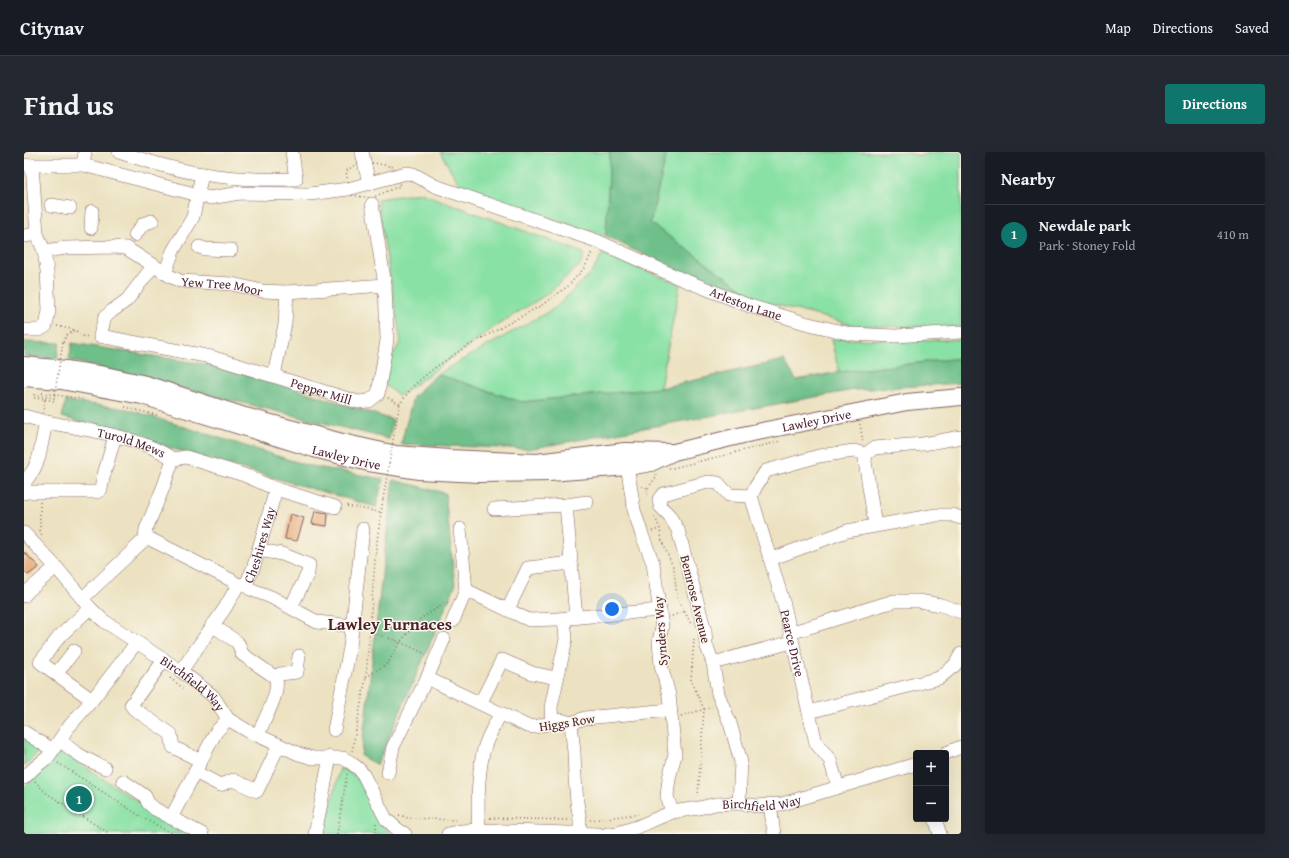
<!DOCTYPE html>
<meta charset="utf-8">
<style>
:root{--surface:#171b24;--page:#242831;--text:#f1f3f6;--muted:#9ea1a6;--line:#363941;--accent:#0f766e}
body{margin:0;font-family:"Gentium Book Plus",serif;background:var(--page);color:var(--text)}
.controls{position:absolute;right:12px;bottom:12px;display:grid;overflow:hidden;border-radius:4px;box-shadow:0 4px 16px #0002}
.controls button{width:36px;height:36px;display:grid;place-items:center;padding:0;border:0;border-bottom:1px solid var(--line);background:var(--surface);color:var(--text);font:20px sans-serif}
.you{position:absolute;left:588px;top:457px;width:14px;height:14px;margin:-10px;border:3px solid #fff;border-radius:50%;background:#1a73e8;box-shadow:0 0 0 6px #1a73e833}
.badge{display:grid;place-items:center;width:26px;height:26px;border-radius:50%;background:var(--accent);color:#fff;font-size:13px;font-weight:700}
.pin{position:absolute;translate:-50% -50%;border:2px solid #fff;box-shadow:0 1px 4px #0006}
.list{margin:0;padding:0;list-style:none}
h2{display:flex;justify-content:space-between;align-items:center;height:52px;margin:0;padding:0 16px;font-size:17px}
h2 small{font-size:13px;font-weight:400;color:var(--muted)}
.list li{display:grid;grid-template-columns:26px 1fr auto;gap:12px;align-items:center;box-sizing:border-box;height:60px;padding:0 16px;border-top:1px solid var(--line)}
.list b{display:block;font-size:15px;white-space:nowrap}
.list p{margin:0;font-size:13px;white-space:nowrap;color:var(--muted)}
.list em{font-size:13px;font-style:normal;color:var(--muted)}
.map{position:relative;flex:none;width:937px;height:682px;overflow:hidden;border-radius:4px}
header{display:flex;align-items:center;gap:24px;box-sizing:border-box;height:56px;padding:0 20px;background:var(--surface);border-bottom:1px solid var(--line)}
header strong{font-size:19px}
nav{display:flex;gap:22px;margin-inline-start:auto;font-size:14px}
.intro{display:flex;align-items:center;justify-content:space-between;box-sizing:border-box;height:96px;padding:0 24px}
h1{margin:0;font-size:28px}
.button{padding:10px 18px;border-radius:4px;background:var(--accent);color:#fff;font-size:14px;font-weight:700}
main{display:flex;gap:24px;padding:0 24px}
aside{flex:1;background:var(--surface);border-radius:4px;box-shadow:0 4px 16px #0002}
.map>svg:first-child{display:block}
.green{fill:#89e1a5;stroke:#6a8068}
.forest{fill:#6ebf8a;stroke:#5c6f5a}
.building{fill:#e4a471}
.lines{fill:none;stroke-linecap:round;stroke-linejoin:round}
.minor-casing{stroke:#836360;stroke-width:14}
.major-casing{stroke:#836360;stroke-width:18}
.path{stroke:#836360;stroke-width:1.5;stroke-dasharray:1 3;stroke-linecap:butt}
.minor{stroke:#fff;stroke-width:13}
.major{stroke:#fff;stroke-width:16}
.path-bridge{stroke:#836360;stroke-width:1.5;stroke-dasharray:1 3;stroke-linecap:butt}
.labels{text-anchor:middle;stroke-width:3;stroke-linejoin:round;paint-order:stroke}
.street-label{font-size:13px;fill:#4a1f2b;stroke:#fbf7ec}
.district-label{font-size:17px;font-weight:bold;fill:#4a1f2b;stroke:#fbf7ec}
</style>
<header>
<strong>Citynav</strong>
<nav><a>Map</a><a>Directions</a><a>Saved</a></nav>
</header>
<div class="intro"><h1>Find us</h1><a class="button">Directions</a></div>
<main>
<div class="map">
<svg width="937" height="682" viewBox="0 0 937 682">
<rect width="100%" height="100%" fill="#fbf7ec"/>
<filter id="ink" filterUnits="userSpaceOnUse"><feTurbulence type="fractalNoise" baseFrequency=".025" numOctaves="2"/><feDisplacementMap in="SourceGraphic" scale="8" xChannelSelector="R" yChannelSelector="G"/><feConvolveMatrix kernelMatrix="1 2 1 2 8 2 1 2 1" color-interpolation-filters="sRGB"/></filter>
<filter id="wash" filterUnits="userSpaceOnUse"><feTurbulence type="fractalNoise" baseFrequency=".012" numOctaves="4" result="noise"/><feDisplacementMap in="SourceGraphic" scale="16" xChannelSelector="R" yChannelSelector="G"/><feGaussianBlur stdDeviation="0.9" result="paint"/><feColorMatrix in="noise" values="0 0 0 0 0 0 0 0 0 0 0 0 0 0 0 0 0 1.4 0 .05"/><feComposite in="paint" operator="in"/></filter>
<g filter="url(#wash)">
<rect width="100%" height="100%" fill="#ece2c1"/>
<g class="green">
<path d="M416,0h170l-4,84 -143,-45z"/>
<path d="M643,0h237l16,4 16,-4h25v175l-104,-1 -99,-26 -108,-77z"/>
<path d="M397,41l163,60 -3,11 -34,30 -51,32 -97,70 -14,-11 5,-26 11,-17 -24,-143z"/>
<path d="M578,102l78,30 -20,104 -138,14 -85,-28 118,-66 38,-37z"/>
<path d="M807,187l130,1v18l-122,14z"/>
<path d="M0,587l17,8 -10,13 -7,5z"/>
<path d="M37,599l91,60 41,23h-169v-47z"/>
<path d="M316,616l15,7 8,11 20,39 7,9h-66z"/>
</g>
<g class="forest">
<path d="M586,0h57l-17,71 108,77 -76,-26 -76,-38z"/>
<path d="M0,190l36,1 -3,16 -33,-3z"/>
<path d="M48,191l162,26 159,51 -4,19 -320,-79z"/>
<path d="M937,206v25l-107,7 -326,59 -127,-5 12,-47 24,-23 85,28 138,-14 124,-28 12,20 43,-8z"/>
<path d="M42,249l61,8 179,56 77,14 -7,28 -314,-90z"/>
<path d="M369,328l52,13 10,93 -78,179 -16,-9z"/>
</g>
<g id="blocks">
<g class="building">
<path d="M291,359l13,2 -1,13 -15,-2z"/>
<path d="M266,362l14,4 -7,23 -12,-2z"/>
<path d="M0,400l15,15 -11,8 -4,-4z"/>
</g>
</g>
</g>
<g filter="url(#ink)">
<use href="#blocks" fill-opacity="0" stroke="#836360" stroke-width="1"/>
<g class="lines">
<defs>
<g id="minor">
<path d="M95,0c27,9 56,18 84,22 31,5 62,6 93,5l-4,-27"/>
<path d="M338,0l7,32"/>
<path id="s1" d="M0,13h59l127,33 30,-5 70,1 38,-5 58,-16 7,1 22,12 162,55 82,37 71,28 55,17 46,11 44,2 66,-4"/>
<path d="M59,13l2,-13"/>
<path d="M27,53l19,3"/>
<path d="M67,76l1,-17"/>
<path d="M111,83l8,-11 9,-3"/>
<path d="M0,84l13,-2"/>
<path d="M175,95l6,2 26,1"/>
<path id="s2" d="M20,99l22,-3 46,-1 14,1 44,28 10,5 52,3 30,7 25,1 98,-7"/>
<path id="s3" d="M130,113l-27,35 -15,11 -7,6 -5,19 111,21 147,45 11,-1 9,-7 9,-54 -2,-55 -13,-81"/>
<path d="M140,120l3,-4 6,-17 20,-34 9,-43"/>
<path d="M0,178h15l7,-4 3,-15 -2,-40 -3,-20 -7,-17 -5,-69"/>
<path d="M250,223l11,-51 2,-32"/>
<path d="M0,264l22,6 -7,35 -5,12 -9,13 -1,11"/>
<path id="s4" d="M22,270c38,7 96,15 127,37l13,-2 58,18 32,14 59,18"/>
<path d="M842,302l8,-6 49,-4 38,-7"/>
<path d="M842,302l-1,7 10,64"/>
<path d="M602,306l8,52 8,25 11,28 9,64 -3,14 2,24 8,30 6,60 -6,23 -2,18 5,16"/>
<path d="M1,340h72l4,-3 2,-11 12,-42"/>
<path id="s5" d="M727,344l33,109 32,138 14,17 8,27"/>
<path d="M727,344l5,-10 10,-15 53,-15 35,-5 12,3"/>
<path d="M542,353l10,113"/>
<path d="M470,357l72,-4 21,-3"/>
<path d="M436,377l6,61 63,30 28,-1 103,-9"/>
<path id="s6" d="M0,381l32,34 34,41 14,13 77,50 32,25 15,23 20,12 51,23 14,4h30l7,4 10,8 4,6 22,43 11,10 8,5"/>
<path d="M121,387h5l81,41 7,5"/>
<path d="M234,398l24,4 27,11 -1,8 -17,34"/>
<path d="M747,407l76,-28 89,-16h16l9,3"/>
<path d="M222,432l4,5 21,8 46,25 35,4"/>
<path d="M0,444l4,-5 28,-24"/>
<path d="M59,446l62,-59 1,-10 17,-41 10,-29"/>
<path d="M66,456l-31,29 -19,25 52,38"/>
<path d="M484,457l20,-41 43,-5"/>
<path d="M429,469l13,-31"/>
<path d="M188,473l25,17 2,3 3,9 33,23c7,14 -12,44 -17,58"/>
<path d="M766,481l104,-32h25l22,4 20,7"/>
<path d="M140,508l-33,45 3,4 37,25 2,13 28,14"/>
<path d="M689,511l79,-21"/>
<path id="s7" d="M157,519l44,-63 13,-23 8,-1 7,-15 23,-80"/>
<path d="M32,522l18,-23"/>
<path d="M251,525l5,-3 17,-2 2,-16"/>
<path d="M403,526l100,48 8,1 26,-7 10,3 14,-5 85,-8"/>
<path d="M457,550l21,-42 30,13 24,5"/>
<path d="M785,560l130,-34 16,-13 6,-11"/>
<path d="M528,571l-1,-16 15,-68 -2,-20"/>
<path d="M547,571l3,29 1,25 2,25 3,18v13"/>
<path d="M310,578l16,-83 13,-118"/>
<path d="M0,580l29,18 -5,7"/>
<path d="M36,588c15,14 26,19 45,28"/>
<path d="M922,601l15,-6"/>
<path d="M171,620l25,13 13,-5 24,11 22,-46"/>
<path d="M364,621l5,-26 34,-69 17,-39"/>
<path d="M0,626l9,-9 15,-12 19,-28 25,-29 45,-58"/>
<path d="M99,629l22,15 3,7 7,6 47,25"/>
<path d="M715,651l2,-41 -11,-39 -12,-29 -5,-31 -7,-19 -1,-13 -27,-101 -9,-15 -9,-9 -1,-7 4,-5 45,-12 10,1 11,12 22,1"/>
<path d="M746,652l4,30"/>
<path d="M147,666l45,-86 12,-13"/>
<path d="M911,667l5,15"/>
<path d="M455,678c-2,-23 -1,-59 5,-81 3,-12 11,-25 17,-36"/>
<path d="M291,682l15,-77"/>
<path d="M424,682l13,-3 18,-1 119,4"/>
<path id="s8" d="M583,682l11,-1 19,-6 35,-15 27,-4 17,-4 23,-1 18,3 25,-2 134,-40"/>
</g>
<g id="major">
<path d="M0,213l42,4 39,6 41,9 99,32 97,26 54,12 53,4 88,4 88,-11 45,1"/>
<path id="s9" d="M0,226l37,3 81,15 172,53 55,14 50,8 61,3 69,-1 79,-6 23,-4 23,-11 73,-18 160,-32 54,-5"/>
</g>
</defs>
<use href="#minor" class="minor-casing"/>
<use href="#major" class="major-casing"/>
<g class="path">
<path d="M340,11h10l20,4 6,19 -29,12 -21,-3 -4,-24 9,-6z"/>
<path d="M33,174l18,4 9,7 5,-1"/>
<path d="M39,190l4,-7 8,-5"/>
<path d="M18,241l40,6"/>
<path d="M364,246l12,6"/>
<path d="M21,247l9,2v-3"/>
<path d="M101,255l35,9"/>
<path d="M373,265l3,-13 13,-18 20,-17 31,-21 78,-43 26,-19 17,-19 7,-15"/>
<path d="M836,272l3,18"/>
<path d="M645,317l112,-28"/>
<path d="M618,334l5,2 1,7"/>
<path d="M624,336l8,-11v-3"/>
<path d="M16,350v28l2,6"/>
<path d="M323,354l33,6"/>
<path d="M631,365l5,12 2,12 12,28 3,28 14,27"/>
<path d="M628,379l8,-2"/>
<path d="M648,464l14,-5"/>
<path d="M346,480l30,10 26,12"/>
<path d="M670,487l-3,41 13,29 -6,87"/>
<path d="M342,525l22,-14 12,-21 20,-23 22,-14 7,-3"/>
<path d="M146,526l13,10"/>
<path d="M657,564l31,-9"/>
<path d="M328,599l14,-74 10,-129 7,-49"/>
<path d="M34,611l85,55 30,16"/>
<path d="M11,629l10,11 65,42"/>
<path d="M375,663l9,3 47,2"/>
<path d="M466,666l78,2"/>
<path d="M566,668l48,-6"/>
<path d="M352,671v8l3,3"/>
<path d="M313,682l10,-60"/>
</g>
<use href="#minor" class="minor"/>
<use href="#major" class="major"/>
<g class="path-bridge">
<path d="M19,261l2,-14 -11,-1v-3l20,3 9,-56"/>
<path d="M359,347l14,-82"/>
</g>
</g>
</g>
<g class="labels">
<g class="street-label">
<text dy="5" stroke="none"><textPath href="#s2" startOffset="188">Yew Tree Moor</textPath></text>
<text dy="5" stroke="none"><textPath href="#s1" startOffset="754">Arleston Lane</textPath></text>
<text dy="5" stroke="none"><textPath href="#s3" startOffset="320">Pepper Mill</textPath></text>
<text dy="5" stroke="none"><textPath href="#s9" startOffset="811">Lawley Drive</textPath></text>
<text dy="5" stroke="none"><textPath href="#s4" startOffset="88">Turold Mews</textPath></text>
<text dy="5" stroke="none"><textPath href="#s9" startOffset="333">Lawley Drive</textPath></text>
<text dy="5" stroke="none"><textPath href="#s7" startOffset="153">Cheshires Way</textPath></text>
<text transform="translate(672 447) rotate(76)" y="5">Bemrose Avenue</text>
<text transform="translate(636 479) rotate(-94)" y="5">Synders Way</text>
<text dy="5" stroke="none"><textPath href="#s5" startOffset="153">Pearce Drive</textPath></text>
<text dy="5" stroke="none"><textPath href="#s6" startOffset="228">Birchfield Way</textPath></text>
<text transform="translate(543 570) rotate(-9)" y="5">Higgs Row</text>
<text dy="5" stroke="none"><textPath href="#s8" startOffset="160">Birchfield Way</textPath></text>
</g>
<g class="district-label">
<text x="366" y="478">Lawley Furnaces</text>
</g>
</g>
</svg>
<div class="controls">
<button>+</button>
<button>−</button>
</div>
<div class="you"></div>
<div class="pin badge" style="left:55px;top:647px">1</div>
</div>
<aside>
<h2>Nearby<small></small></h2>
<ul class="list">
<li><span class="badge">1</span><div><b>Newdale park</b><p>Park · Stoney Fold</p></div><em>410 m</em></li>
</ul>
</aside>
</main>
